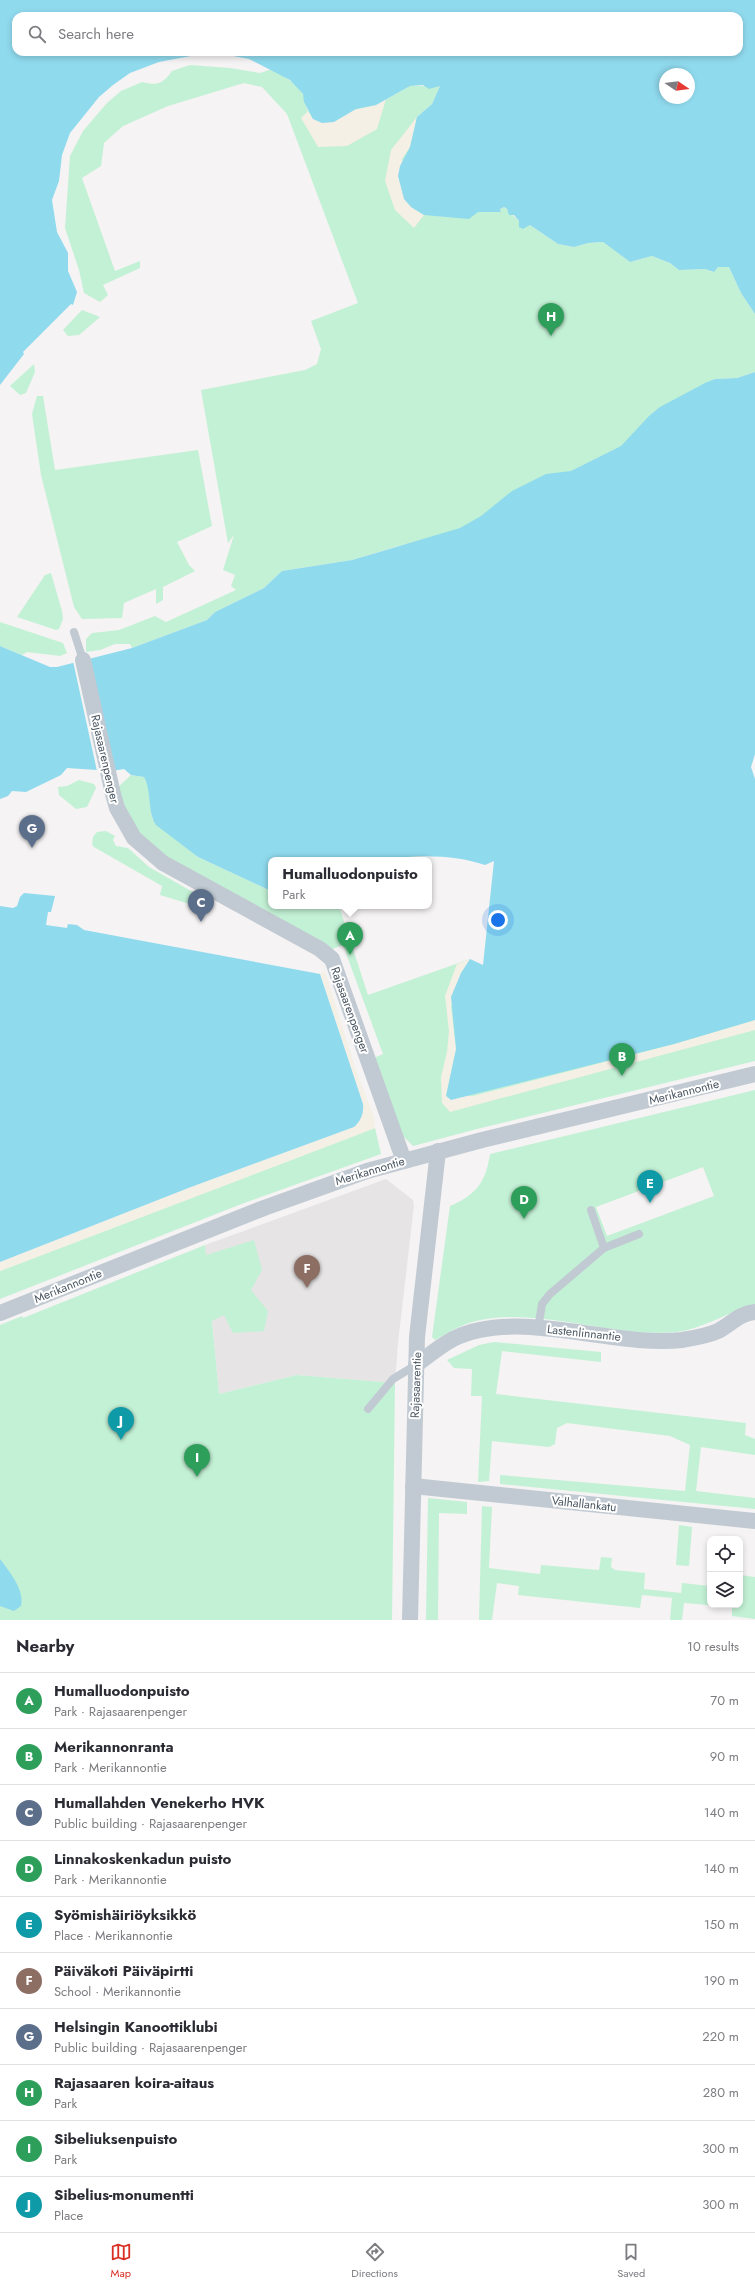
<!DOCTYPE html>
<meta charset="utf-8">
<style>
:root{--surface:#fff;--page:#f2f2f3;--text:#2b2b33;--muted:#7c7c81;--line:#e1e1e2;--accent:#d93025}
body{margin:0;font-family:Jost,sans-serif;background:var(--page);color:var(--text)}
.controls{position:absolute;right:12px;bottom:12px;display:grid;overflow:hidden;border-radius:8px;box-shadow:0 2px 6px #0003}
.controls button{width:36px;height:36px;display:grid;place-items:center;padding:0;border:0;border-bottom:1px solid var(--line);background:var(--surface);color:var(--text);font:20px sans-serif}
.compass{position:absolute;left:659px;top:68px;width:36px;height:36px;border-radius:50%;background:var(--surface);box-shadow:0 2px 6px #0003;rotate:103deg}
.you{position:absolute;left:498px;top:920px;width:14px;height:14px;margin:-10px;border:3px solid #fff;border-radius:50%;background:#1a73e8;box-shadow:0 0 0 6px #1a73e833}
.badge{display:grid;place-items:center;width:26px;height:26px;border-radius:50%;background:var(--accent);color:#fff;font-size:13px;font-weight:700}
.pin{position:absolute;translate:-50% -33px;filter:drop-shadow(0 1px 2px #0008)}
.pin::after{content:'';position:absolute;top:21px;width:14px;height:12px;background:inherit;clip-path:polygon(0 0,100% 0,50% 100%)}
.popup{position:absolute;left:268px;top:857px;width:164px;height:52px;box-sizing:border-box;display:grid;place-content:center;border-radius:8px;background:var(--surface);filter:drop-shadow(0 1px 3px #0005);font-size:13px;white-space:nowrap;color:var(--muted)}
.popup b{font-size:15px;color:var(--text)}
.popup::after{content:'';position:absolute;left:50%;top:100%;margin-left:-8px;border:8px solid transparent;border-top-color:var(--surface)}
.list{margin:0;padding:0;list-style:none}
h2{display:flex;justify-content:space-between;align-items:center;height:52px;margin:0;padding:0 16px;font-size:17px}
h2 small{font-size:13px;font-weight:400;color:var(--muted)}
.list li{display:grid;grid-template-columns:26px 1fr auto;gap:12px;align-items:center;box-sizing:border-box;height:56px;padding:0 16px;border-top:1px solid var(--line)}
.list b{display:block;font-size:15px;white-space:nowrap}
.list p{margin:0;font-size:13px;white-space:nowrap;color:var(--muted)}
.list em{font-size:13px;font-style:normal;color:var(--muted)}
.icon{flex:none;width:22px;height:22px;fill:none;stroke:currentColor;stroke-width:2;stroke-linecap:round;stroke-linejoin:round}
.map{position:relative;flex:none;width:755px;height:1620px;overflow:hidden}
.search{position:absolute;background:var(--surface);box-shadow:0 2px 6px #0003;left:12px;right:12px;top:12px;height:44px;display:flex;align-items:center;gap:10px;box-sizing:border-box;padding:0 14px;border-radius:12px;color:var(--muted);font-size:15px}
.sheet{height:612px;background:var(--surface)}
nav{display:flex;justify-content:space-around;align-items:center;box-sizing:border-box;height:56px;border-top:1px solid var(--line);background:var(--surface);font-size:11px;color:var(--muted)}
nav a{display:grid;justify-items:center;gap:2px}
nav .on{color:var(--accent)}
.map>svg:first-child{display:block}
.education{fill:#e6e4e5}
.green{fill:#c3f1d5;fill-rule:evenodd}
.sand{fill:#f5f0e5}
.water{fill:#90daee;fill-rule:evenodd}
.pier{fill:#f5f3f3}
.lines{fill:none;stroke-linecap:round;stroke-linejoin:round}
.lane{stroke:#c1cad2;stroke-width:8}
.street{stroke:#c1cad2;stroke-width:16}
.labels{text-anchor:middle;stroke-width:4;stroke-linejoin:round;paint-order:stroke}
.street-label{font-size:12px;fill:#4a5661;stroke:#fff}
</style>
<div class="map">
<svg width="755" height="1620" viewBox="0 0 755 1620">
<rect width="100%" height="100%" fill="#f5f3f3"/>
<path class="education" d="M386,1179l27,21 1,5 -16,138 -3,40 -98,-8 -78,19 -14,-149z"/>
<g class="green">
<path d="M190,65l40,3 30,5 12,-4c10,7 23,12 30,24 3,4 3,12 6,18l68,-6 34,-19h30l-8,18 -15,13 61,95h23l-1,-3 4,-2 15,14v6l11,-2 28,19 16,3 14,-4 15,-1 27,20 22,-6 18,7 9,7 26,-1 8,3 5,-5h11l12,26 14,21v58l-18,6 -22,1 -103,75 -138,75 -76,17 -46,14 -70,11 -18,17 -49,24 -8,8 -75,28 -2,-4h-15l-15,6 -14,2v-13l6,-6 27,-3 36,-14 11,6 70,-32 -5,-4 4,-11 -12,-5 11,-35 -6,8 -27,-153 104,-20 12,-6 4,-15 -10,-28 47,-18 -71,-189 -25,-27 -18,-4 -76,23 -45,20 -19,17 -3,23 -19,12 33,93 25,-10v7l-37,17 5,10 -8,7 -16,-9 -5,-23 -14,-42 5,-72 13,-25 24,-28 14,-12 21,-9c15,4 21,2 30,-11z"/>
<path d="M82,310l18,7 -21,18 -11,1 -5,-6z"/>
<path d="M34,364l1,8 -9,21 -6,2 -10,-9z"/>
<path d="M37,396h6l12,74 143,-20 14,76 -35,16 12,23 6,6 -32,16v13l-7,4v-15l-32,14 -2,15 -40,1 -8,-12 -33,-132 -9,-61z"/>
<path d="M51,573l11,38 1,8 -4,10 -3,1 -39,-13 28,-42z"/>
<path d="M0,622l63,21 4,10 -7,3 -33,-4 -5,3 -22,-9z"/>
<path d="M131,775l13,2 4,9 4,32 46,39 73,34v15h68l29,89 102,-36 -9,14 -10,127 304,-80v41l-278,68 -64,17 -11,-11 -28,-77 9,-4 -40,-109 -13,5 -166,-93 -31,-31 -17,-37z"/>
<path d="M79,780l15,4 2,4 -9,19 -11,2 -17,-14 -1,-8 9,-1z"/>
<path d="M106,831l9,5 -2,4 3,6 12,2 21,19 49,28 -2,11 -36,-11 2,-9 -68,-39 -2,-2 1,-8 4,-5z"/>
<path d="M755,1090v216h-8c-23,9 -46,23 -71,26 -64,7 -158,-33 -217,-5 -8,3 -16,9 -24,13l-3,-3 18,-131c26,-11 36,-24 40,-52zM703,1167l11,29 -107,40 -11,-29z"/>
<path d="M375,1128l6,26 -137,49 -244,96v-28z"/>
<path d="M254,1240l8,30 -11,20 17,21 -4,20 -31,2 -9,-18 -12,6 7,73 78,-19 98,8 -3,237h-392v-295l22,-9 1,2 182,-73 1,10z"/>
<path d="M494,1342l107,10v10l-99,-11 -6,43 250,29 -1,12 10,4v16l-54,-8 -5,44 59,7v11l-255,-25v-9l185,16 5,-46 -20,-9 -103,-13 -10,5 -2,16 -6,3 -57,-6 -3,40 -11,1 4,-86h-11l1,-27 -18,-1 -7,-8 32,-15z"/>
<path d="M428,1498l39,4v12l-28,-1 -1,107h-12z"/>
<path d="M482,1506l10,1 -3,61 51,6 1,-9 58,5 2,-13 11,1 -1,9 4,3 30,3 -1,16 37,4 1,-10 28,3v19h30v-30l15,2v42l-23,-3v-9l-48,-4 -2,17h-12l2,-22 -30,-3 -2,13 -122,-13 1,-9 -22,-3 -5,37h-13z"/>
<path d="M679,1525l13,2 -3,39 -13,-1z"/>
</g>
<g class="sand">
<path d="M386,99l-9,30 -30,17 -29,1 -17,-29 7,-7 5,8 63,-14z"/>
<path d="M417,117l-7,30 -8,12 9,48 13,8 -10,13 -19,-18 -10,-29 6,-31z"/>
<path d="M470,959l-9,14 -10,34 5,42 -10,47h27l201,-52 81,-24v10l-305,82 -8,-9 -1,-26 6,-25 2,-21 -4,-35 12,-32z"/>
<path d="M325,971l31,99 18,47 1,11 -375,143v-9l191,-75 163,-60 4,-3 5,-20 -43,-130z"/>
</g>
<g class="water">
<path d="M0,0h755v314l-14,-21 -12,-26h-11l-4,5 -9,-3 -26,1 -9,-7 -18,-7 -22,6 -27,-20 -15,1 -14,4 -16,-3 -28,-19 -7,4 -4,-2v-6l-5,-6h-5l-2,-6 -3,-2 -4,2 1,3h-23l-9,7 -45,-4 -13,-8 -7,-8 -6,-23 2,-10 10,-19 7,-30 15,-13 8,-18 -11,3 -6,-4 -13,1 -34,19 -20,4 -22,13 -12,1 -9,-4 -9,-17 -1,-8 -13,-14 -41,-21 -21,-4 -21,-2 -48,9 -29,11 -17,12 -14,12 -29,36 -8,22 -3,26 -7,19 5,32 11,21v18l9,21 -4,13 -2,-1 -48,48 1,2 -24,31zM16,16h723v36h-723zM665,74h24v24h-24z"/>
<path d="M755,372v382l-4,13 4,12v241l-81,24 -223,56 -5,-4 10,-47 -5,-52 10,-24 9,-14 13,6 11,-104 -9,4c-23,-9 -71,-12 -94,-5h-120v31l-73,-34 -42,-32c-9,-14 -4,-33 -12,-48l-13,-2 -7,-6 -12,2 -45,-3 -6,7 -35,17 -14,-1 -4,5 -8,3v-153l50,21h7l75,-19 75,-28 8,-8 49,-24 18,-17 70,-11 108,-32 21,-12 31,-25 34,-17 25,-3 50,-25 28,-30 11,-9 45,-24 10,-4 22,-1z"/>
<path d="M24,893l31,3 -4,16h-3l-2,13 21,3 1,-4 9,1 7,5 236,44 43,130c1,9 -2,17 -9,23l-163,60 -191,75v-356l13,2 4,-2 3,-9z"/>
<path d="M0,1559c9,12 25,31 21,47l-7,5 -14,-5z"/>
</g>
<path class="pier" d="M87,657l15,114h-5l-24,-110z"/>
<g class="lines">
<g class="lane">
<path d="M74,632l9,28"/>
<path d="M591,1210l13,38"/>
<path d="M538,1329l4,-25 8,-10 54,-46 35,-14"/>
<path d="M368,1409l25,-30 23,-14"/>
</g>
<g class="street">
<path d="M83,660l30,134 4,14 17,30 29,25 157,86 12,10 72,202"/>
<path d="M0,1313l264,-105 103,-37 115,-31 273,-66"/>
<path d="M416,1365c12,-9 24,-19 37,-26 62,-32 161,9 229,1 12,-2 25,-4 36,-9 13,-7 22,-18 37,-19"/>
<path d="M413,1486l342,35"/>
<path d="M410,1620l7,-283 21,-186"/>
</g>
</g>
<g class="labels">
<g class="street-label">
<text transform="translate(105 759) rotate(77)" y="4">Rajasaarenpenger</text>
<text transform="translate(350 1010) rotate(70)" y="4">Rajasaarenpenger</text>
<text transform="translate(684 1092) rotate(-14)" y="4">Merikannontie</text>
<text transform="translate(370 1171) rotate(-17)" y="4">Merikannontie</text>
<text transform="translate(68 1286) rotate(-22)" y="4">Merikannontie</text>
<text transform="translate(584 1333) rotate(6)" y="4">Lastenlinnantie</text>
<text transform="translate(416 1385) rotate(-88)" y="4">Rajasaarentie</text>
<text transform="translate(584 1504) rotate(6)" y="4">Valhallankatu</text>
</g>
</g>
</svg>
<div class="controls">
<button><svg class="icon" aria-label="locate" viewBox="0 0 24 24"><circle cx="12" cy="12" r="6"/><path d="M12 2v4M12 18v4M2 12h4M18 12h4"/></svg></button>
<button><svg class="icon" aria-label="layers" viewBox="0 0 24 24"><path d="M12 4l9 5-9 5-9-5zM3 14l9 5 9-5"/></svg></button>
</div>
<svg class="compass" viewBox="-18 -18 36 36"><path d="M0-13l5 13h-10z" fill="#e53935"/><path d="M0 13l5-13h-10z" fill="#7c7c81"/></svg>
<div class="you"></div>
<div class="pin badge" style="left:350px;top:955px;background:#2e9e5b">A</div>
<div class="popup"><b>Humalluodonpuisto</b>Park</div>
<div class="pin badge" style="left:622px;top:1076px;background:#2e9e5b">B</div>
<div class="pin badge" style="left:201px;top:922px;background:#5c6f8a">C</div>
<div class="pin badge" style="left:524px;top:1219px;background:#2e9e5b">D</div>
<div class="pin badge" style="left:650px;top:1203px;background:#0f9aa8">E</div>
<div class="pin badge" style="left:307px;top:1288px;background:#8d6e63">F</div>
<div class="pin badge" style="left:32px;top:848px;background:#5c6f8a">G</div>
<div class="pin badge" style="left:551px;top:336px;background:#2e9e5b">H</div>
<div class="pin badge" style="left:197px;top:1477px;background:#2e9e5b">I</div>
<div class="pin badge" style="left:121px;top:1440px;background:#0f9aa8">J</div>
<div class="search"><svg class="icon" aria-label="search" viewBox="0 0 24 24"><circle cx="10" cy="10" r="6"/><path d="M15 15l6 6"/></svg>Search here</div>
</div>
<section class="sheet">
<h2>Nearby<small>10 results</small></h2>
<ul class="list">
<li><span class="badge" style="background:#2e9e5b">A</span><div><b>Humalluodonpuisto</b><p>Park · Rajasaarenpenger</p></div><em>70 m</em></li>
<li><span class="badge" style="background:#2e9e5b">B</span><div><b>Merikannonranta</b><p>Park · Merikannontie</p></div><em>90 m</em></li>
<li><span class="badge" style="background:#5c6f8a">C</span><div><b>Humallahden Venekerho HVK</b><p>Public building · Rajasaarenpenger</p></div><em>140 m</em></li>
<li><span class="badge" style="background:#2e9e5b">D</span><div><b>Linnakoskenkadun puisto</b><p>Park · Merikannontie</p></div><em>140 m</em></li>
<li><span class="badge" style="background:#0f9aa8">E</span><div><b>Syömishäiriöyksikkö</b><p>Place · Merikannontie</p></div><em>150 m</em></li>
<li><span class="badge" style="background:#8d6e63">F</span><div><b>Päiväkoti Päiväpirtti</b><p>School · Merikannontie</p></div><em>190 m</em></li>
<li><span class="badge" style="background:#5c6f8a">G</span><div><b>Helsingin Kanoottiklubi</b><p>Public building · Rajasaarenpenger</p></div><em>220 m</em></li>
<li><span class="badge" style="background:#2e9e5b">H</span><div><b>Rajasaaren koira-aitaus</b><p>Park</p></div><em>280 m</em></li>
<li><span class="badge" style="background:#2e9e5b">I</span><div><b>Sibeliuksenpuisto</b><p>Park</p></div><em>300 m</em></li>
<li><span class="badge" style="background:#0f9aa8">J</span><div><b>Sibelius-monumentti</b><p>Place</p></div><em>300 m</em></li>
</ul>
</section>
<nav>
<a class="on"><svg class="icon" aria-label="map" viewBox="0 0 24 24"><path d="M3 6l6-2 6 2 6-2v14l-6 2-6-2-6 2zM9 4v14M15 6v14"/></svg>Map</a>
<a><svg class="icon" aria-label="directions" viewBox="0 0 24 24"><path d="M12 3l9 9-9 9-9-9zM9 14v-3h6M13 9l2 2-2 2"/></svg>Directions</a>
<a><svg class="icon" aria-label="saved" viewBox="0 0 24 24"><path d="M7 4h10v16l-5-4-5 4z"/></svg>Saved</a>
</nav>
